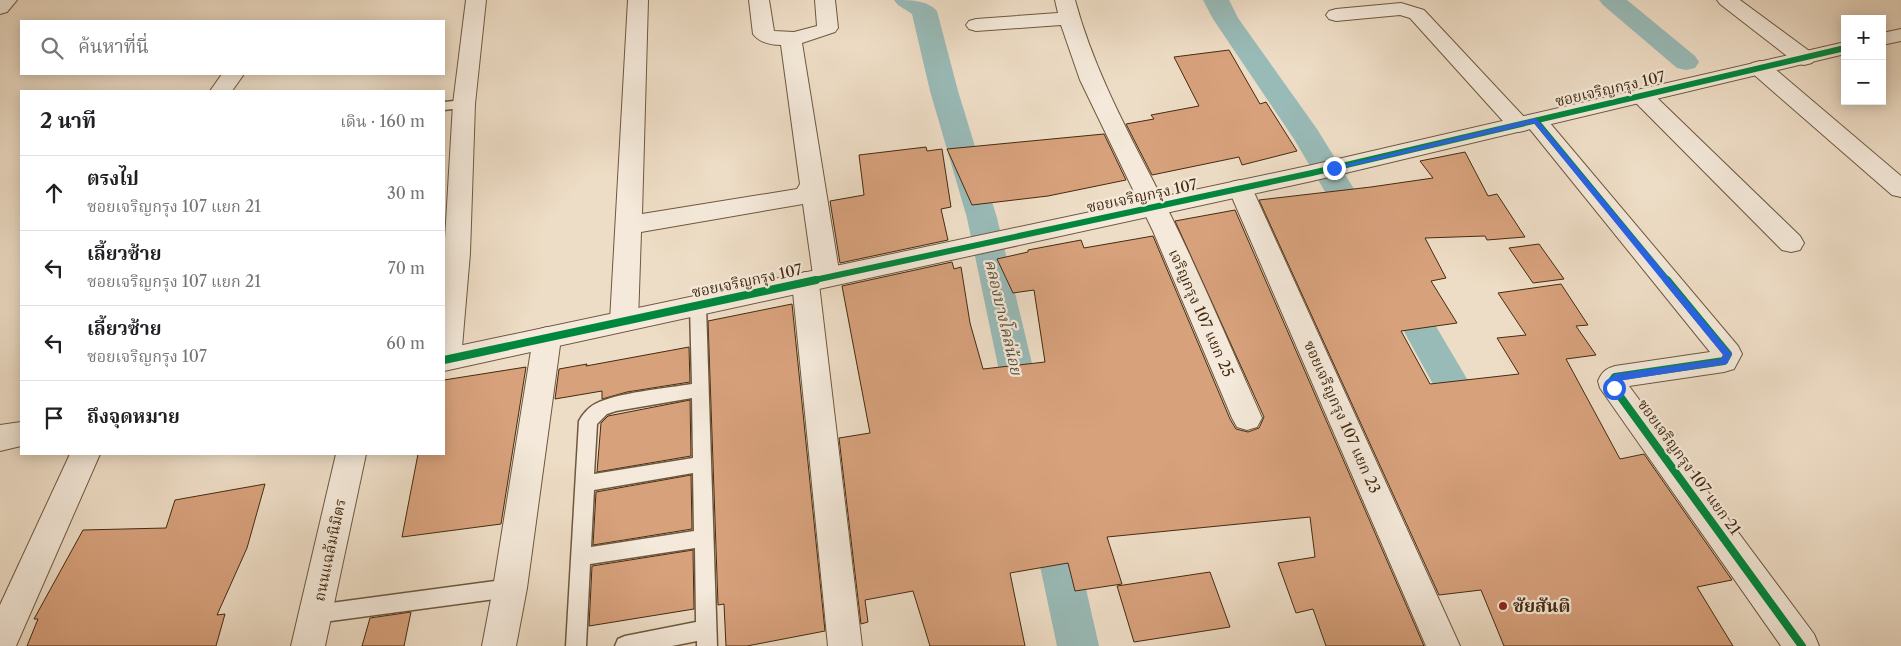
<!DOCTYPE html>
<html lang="th">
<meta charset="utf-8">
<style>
:root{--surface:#fff;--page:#f6f6f6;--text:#202124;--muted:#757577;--line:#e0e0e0}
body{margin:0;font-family:"Libre Caslon Text","Noto Serif Thai",serif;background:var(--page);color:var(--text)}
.controls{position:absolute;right:15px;top:15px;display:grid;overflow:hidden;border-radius:0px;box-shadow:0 2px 12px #0003}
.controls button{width:45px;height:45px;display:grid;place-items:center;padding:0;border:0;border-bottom:1px solid var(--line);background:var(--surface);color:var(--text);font:25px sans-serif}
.stop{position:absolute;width:15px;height:15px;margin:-11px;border:4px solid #2563eb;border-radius:50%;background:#fff}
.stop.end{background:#2563eb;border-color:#fff;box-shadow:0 1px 5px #0008}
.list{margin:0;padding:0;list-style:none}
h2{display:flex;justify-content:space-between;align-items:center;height:65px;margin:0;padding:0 20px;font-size:21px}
h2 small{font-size:16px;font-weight:400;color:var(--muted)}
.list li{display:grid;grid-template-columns:32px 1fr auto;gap:15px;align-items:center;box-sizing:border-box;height:75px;padding:0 20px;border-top:1px solid var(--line)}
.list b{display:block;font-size:19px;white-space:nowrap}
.list p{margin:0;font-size:16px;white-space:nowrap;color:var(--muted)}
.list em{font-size:16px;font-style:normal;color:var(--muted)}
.icon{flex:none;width:28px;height:28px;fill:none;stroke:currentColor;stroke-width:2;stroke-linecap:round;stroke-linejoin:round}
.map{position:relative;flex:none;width:1901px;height:646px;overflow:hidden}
.search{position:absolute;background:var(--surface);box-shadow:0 2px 12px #0003;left:20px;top:20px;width:425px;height:55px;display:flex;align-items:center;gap:12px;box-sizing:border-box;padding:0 18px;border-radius:0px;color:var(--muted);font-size:19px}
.panel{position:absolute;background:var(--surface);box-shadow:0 2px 12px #0003;left:20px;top:90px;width:425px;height:365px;border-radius:0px}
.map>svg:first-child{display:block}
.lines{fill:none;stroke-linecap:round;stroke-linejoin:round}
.canal{fill:#99bbb8;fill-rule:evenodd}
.building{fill:#d7a17c;stroke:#442b10}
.service-casing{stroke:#6e583e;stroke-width:3}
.minor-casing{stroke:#6e583e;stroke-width:2}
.tertiary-casing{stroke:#6e583e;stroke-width:2}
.service{fill:#f4e9da;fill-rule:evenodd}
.minor{fill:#f4e9da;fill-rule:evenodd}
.tertiary{fill:#f4e9da;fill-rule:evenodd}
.cycleway-far1-casing{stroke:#f4e9da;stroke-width:9}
.cycleway-casing{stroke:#f4e9da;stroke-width:11}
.cycleway-far1{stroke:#00873e;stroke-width:6}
.cycleway{stroke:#00873e;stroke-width:8}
.route{fill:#2563eb}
.poi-dot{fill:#8f2418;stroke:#f4e9da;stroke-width:2}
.labels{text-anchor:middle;stroke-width:4.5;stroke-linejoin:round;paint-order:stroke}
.street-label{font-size:15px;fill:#442b10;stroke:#f4e9da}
.water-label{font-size:16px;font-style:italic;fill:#594f3a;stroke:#f4e9da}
.near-poi-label{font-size:18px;font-weight:bold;fill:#442b10;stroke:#f4e9da;text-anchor:start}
</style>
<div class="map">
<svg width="1901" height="646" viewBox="0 0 1901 646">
<rect width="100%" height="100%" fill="#eeddc6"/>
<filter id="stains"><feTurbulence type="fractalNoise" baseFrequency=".004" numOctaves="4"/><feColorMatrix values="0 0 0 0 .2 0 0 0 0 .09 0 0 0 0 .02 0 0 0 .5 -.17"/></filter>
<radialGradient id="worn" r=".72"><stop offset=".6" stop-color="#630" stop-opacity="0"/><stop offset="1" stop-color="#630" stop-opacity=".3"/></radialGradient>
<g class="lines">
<g class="canal">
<path d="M894,0c17,0 33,0 43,11l21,80 39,127 46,191 -5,10 -13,5 -13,-5 -5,-10 -40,-191 -37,-127 -18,-77 -14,-9z"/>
<path d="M1203,0h26l9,18 79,111 58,94 5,8 -5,8 -11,3 -11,-3 -59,-100 -81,-120z"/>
<path d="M1599,0h28l68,56 4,6 -4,6 -9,2 -9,-2 -74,-63z"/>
<path d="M1396,276l12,3 78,132 5,11 -5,11 -13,4 -13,-4 -80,-145 4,-9z"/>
<path d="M1050,502l14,5 6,12 29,127h-42l-27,-127 6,-12z"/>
</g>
</g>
<g class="building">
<path d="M1229,50l31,54 6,-2 31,49 -55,14 -3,-8 -87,18 -26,-51 28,-5 -3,-4 48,-9 -25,-49z"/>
<path d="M1104,134l22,46 -78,16 -76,9 -25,-56z"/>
<path d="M926,147l1,4 15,-2 9,58 -10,2 7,31 -108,23 -10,-62 34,-6 -5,-40z"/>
<path d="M1465,152l23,44 9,-2 28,43 -38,3 -2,-4 -60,2 21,40 -15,3 26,42 -56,8 29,53 89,-10 -22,-36 29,-3 -28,-42 63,-9 27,41 -12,1 20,29 -30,4 54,100 24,-5 88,126 -35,7 36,59h-229l-23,-56 -42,5 -180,-395 112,-13 62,-9 -13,-17z"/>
<path d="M1235,210l189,436h-98l-13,-37 -17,4 -18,-50 37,-6 -5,-40 -203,20 15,47 -47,7 -7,-28 -58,10 15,73h-95l-17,-55 -48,9 3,22 -7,2 -22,-186 31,-5 -28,-147 110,-24 2,7 7,-2 9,56 13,46 62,-7 -11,-72 -21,3 -16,-34 31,-7v-2l53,-10 3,8 69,-12 77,183 6,10 12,3 11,-4 5,-11 -89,-196z"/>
<path d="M1539,244l25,35 -31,4 -24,-35z"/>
<path d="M792,304l33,327 -78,15h-21l-2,-42 -6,1 -10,-284z"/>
<path d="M689,347l1,35 -63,10 -25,7v-8l-47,8 4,-30 28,-5 -1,2z"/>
<path d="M526,367l-25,157 -99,13 16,-83h26v-74z"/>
<path d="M690,400l1,56 -94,16 4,-49 7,-7z"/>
<path d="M691,475l1,54 -99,16 3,-53z"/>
<path d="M265,484l-18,64 -30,67 8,-1 -9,32h-189l11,-27h-4l49,-89 83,-2 9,-28z"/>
<path d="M693,550l1,59 -105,17 3,-60z"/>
<path d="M1210,572l20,55 -96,15 -17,-56z"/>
<path d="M411,612l-7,34h-42l8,-28z"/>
</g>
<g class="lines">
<defs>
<g id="service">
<path d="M464,100l7,4 -2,3 -25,3v-8z"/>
<path d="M698,300l6,2 2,4 11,340h-20v-5l-25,5h-57l3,-7 7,-3 71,-14 -1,-74 -105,16 -4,82h-20l13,-225c3,-6 10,-14 16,-17 20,-11 72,-16 97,-20l-2,-78 2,-4zM692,398l1,60 -99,16 3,-50 10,-10 9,-3zM693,473l1,58 -103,16 3,-57z"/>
<path d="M510,579l7,3 3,6 -3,6 -7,3 -194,26 -7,-2 -3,-7 3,-7 7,-2z"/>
</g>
<g id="minor">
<path d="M0,0h17l-10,12 -7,2z"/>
<path d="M466,0h20l-11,104 -5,149 -9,106 -4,8 -10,3 -3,-1v-113l9,-152z"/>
<path d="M628,0h20l-6,214 155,-25 3,-5 -19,-139c-10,0 -21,-2 -28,-11l-4,-34h20l5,31 20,1 23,-6 -2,-26h20l3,28 -3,4 -33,11 38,234 -4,7 -9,3 -8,-3 43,362h-34l-36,-364 4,-7 9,-3 8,3 -10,-71 -162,28 -3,89 -4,7 -10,3 -10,-3 -4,-7z"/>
<path d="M1055,0h20c21,78 61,146 97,218 32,65 60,133 90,200l-5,9 -10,3 -10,-3 -5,-9 -79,-187 -73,-151 -19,-55 -85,6 -7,-2 -3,-4 3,-4 7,-2 82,-6z"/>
<path d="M1717,0h23l72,53 3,5 -3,5 -8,2 -8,-2 -76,-59z"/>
<path d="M1401,3l23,7 102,109 2,-3 8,-2 8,2 194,230 4,8 -8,15 -10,3 -95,14 185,248 5,12h-38l-181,-258 -2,-7c4,-9 7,-12 17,-15l95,-14 -181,-224 -2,2 -8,2 -8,-2 -101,-112 -10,-3 -64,6 -7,-2 -3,-4 3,-4 7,-2z"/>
<path d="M1760,61l8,2 133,113v21l-9,-2 -140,-122 -3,-5 3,-5z"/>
<path d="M222,74h22l-12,17h-22z"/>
<path d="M1642,89l8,2 150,145 4,7 -4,7 -9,2 -9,-2 -148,-149 -3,-5 3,-5z"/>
<path d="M1240,180l9,2 3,6 208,458h-34l-198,-458 3,-6z"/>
<path d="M547,327l10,3 4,8 -34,250 -11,58h-34l11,-58 40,-250 4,-8z"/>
<path d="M70,454h30l-84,192h-16v-41z"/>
</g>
<g id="tertiary">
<path d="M1901,29v12l-19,4v-12z"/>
<path d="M1845,42v12l-533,127 -868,190v-22l868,-184z"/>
<path d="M21,422v24l-21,5v-26z"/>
<path d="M336,454h30l-41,192h-34z"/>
</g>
</defs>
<use href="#service" class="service-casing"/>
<use href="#minor" class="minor-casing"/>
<use href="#tertiary" class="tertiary-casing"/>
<use href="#service" class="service"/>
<use href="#minor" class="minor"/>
<use href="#tertiary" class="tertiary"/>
<defs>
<g id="cycleway-far1">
<path d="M1536,121l132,160"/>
<path d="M810,281l502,-108 533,-125"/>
</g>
<g id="cycleway">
<path d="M1667,280l61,74 -4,7 -109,16 -3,4 2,7 188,258"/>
<path d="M444,360l372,-80"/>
</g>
</defs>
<use href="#cycleway-far1" class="cycleway-far1-casing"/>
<use href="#cycleway" class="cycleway-casing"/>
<use href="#cycleway-far1" class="cycleway-far1"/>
<use href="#cycleway" class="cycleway"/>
</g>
<path class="route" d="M1536,118l194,234 2,2 -5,10 -109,17 -1,10h-6l-3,-10 7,-7 106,-15 2,-4 -189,-232 -200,47 -3,-2z"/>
<circle class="poi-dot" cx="1503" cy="606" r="5"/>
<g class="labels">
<g class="street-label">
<text transform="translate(1610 89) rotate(-13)" y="5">ซอยเจริญกรุง 107</text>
<text transform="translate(1142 196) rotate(-12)" y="5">ซอยเจริญกรุง 107</text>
<text transform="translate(747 281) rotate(-12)" y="5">ซอยเจริญกรุง 107</text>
<text transform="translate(1201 313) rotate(66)" y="5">เจริญกรุง 107 แยก 25</text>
<text transform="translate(1342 417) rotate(66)" y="5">ซอยเจริญกรุง 107 แยก 23</text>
<text transform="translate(1689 467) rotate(54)" y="5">ซอยเจริญกรุง 107 แยก 21</text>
<text transform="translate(330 550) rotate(-78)" y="5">ถนนแฉล้มนิมิตร</text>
</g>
<g class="water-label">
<text transform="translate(1004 317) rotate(77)" y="6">คลองบางโคล่น้อย</text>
</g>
<g class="near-poi-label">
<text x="1513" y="612">ชัยสันติ</text>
</g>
</g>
<rect width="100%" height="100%" filter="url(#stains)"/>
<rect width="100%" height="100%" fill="url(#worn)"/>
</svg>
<div class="controls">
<button>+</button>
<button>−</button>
</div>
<div class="stop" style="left:1614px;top:388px"></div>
<div class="stop end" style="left:1334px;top:168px"></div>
<div class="search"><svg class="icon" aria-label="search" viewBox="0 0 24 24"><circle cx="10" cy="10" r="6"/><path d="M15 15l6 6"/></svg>ค้นหาที่นี่</div>
<section class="panel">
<h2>2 นาที<small>เดิน · 160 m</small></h2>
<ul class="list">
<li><svg class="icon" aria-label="ahead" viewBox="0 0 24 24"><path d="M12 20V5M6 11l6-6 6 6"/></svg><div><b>ตรงไป</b><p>ซอยเจริญกรุง 107 แยก 21</p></div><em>30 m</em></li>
<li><svg class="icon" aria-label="left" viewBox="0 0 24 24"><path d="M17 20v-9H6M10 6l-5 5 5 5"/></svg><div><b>เลี้ยวซ้าย</b><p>ซอยเจริญกรุง 107 แยก 21</p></div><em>70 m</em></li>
<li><svg class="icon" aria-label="left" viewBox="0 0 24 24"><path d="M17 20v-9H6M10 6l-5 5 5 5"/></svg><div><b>เลี้ยวซ้าย</b><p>ซอยเจริญกรุง 107</p></div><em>60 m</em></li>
<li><svg class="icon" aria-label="arrive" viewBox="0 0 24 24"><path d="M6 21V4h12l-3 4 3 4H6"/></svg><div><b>ถึงจุดหมาย</b></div></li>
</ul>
</section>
</div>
